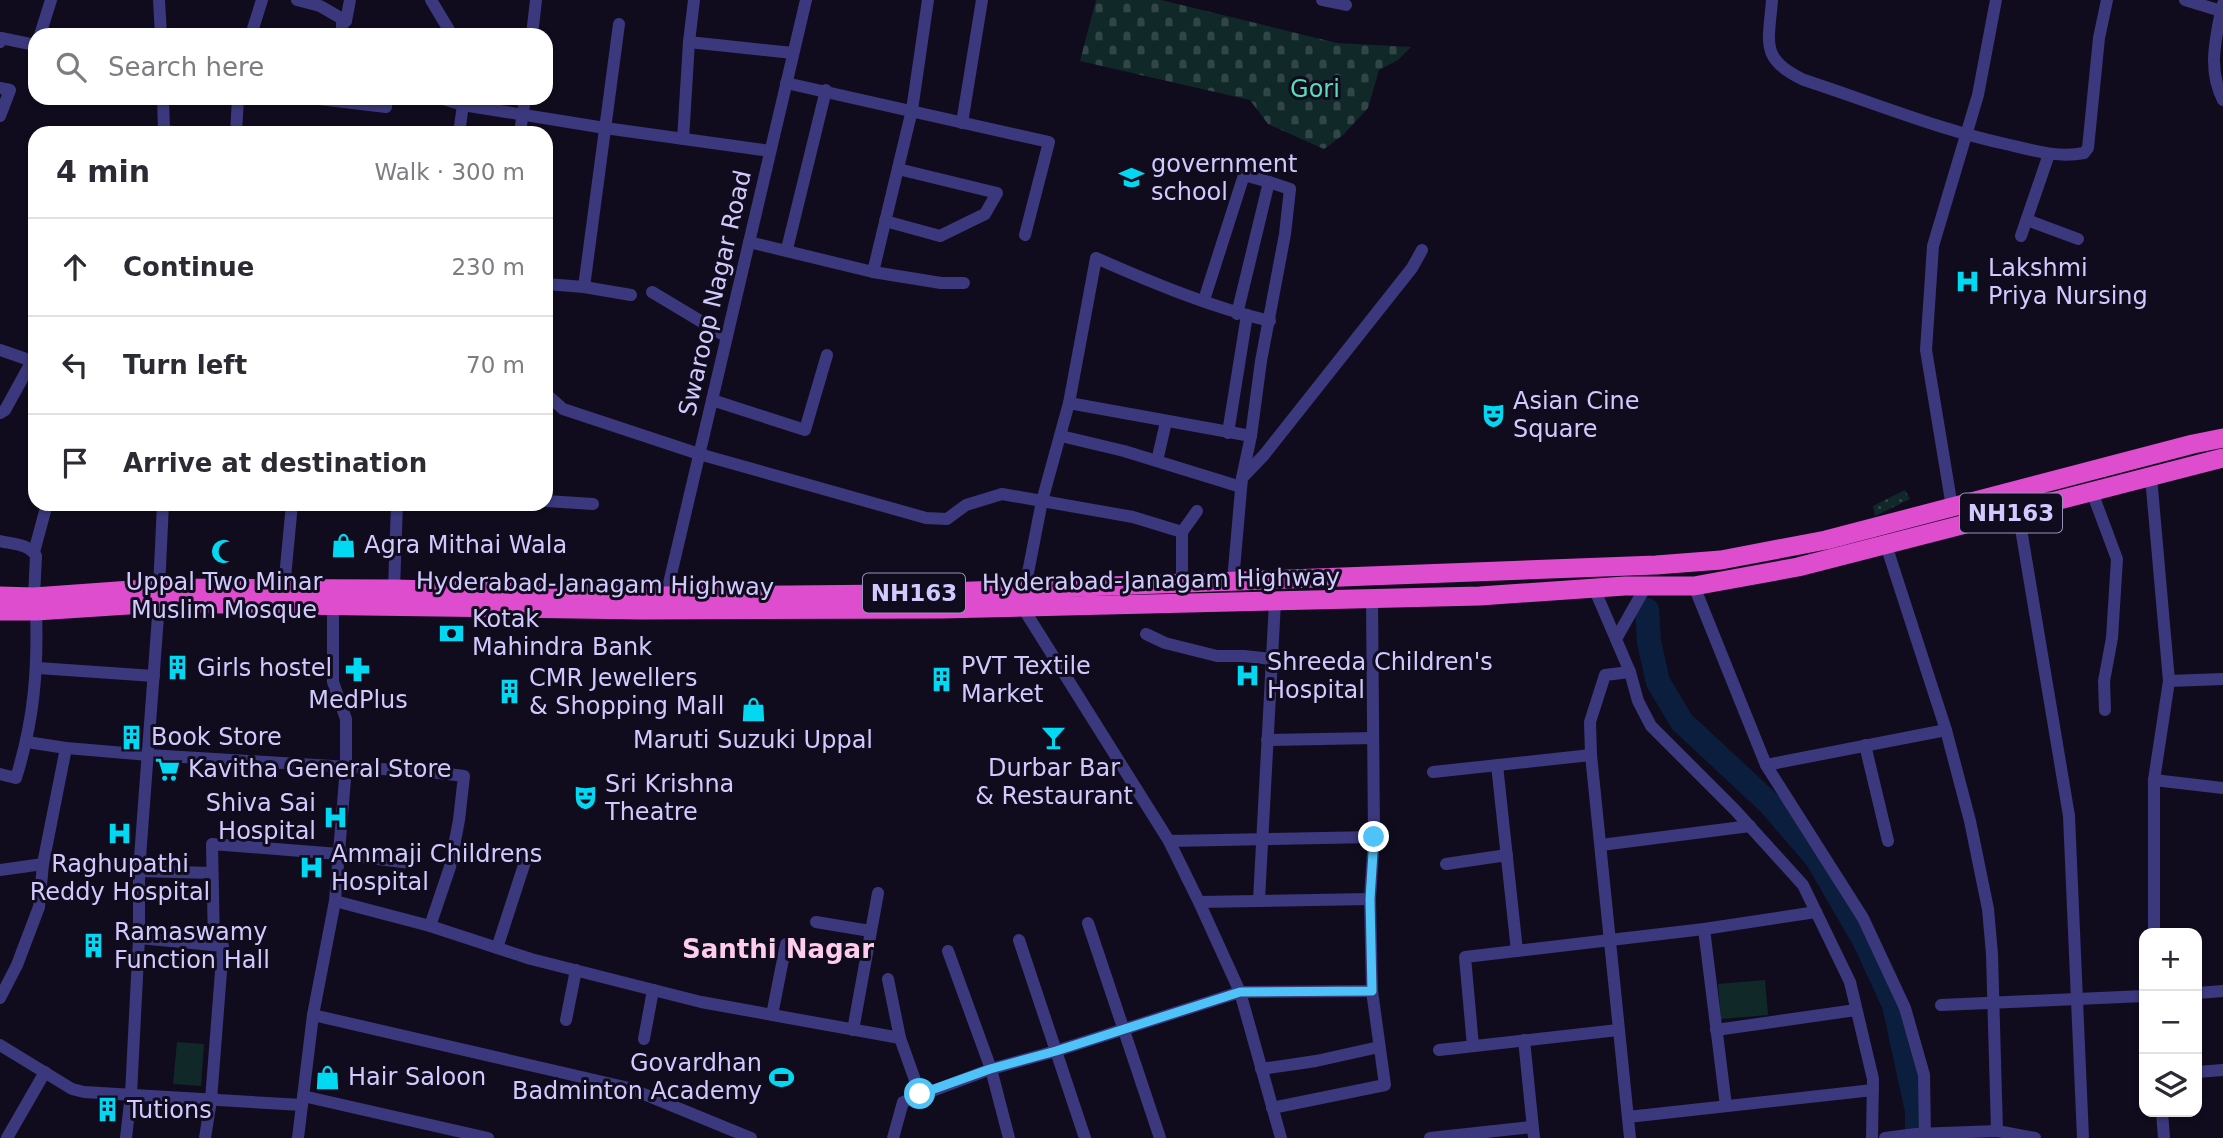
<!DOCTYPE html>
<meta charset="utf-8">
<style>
:root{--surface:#fff;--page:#f7f7f7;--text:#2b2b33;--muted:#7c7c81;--line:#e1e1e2}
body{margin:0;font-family:"DejaVu Sans",sans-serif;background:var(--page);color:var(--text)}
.controls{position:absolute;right:21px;bottom:21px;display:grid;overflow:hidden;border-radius:14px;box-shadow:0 2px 5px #0004}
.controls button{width:63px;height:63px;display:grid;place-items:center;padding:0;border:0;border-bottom:2px solid var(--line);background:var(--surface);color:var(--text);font:35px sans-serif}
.stop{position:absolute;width:21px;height:21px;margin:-16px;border:5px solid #4fc3f7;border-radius:50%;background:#fff}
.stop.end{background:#4fc3f7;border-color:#fff;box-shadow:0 2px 7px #0008}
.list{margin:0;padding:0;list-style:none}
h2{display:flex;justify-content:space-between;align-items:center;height:91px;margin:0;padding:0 28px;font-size:30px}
h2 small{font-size:23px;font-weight:400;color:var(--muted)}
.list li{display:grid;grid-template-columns:46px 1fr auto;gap:21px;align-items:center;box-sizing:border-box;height:98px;padding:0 28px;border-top:2px solid var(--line)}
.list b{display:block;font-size:26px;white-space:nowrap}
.list em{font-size:23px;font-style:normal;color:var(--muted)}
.icon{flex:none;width:38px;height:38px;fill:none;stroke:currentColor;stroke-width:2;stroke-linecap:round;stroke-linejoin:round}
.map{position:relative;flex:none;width:2223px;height:1138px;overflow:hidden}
.search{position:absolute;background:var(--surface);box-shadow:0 2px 5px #0004;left:28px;top:28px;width:525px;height:77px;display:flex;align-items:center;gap:18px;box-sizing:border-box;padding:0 24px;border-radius:21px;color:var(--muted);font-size:26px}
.panel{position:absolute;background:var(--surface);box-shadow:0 2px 5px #0004;left:28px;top:126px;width:525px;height:385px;border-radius:21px}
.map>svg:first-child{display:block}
.grass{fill:url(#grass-dots)}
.cemetery{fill:url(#cemetery-stones)}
.park{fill:#102828}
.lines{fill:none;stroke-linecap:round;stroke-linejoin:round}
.river{stroke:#0b1e3e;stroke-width:24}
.minor{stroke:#3b387d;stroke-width:12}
.trunk{stroke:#de4dcd;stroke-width:19}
.route{stroke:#4fc3f7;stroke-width:9}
.labels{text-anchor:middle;stroke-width:6;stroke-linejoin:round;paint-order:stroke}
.shield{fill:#100c1e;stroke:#9791bb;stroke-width:2}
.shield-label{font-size:23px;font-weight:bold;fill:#d1cafe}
.park-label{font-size:24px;fill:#58ddbc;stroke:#100c1e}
.poi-label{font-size:24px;fill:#d1cafe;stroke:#100c1e;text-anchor:start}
.street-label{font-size:24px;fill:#d1cafe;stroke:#100c1e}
.neighbourhood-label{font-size:26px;font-weight:bold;fill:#feccec;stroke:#100c1e}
</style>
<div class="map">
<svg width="2223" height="1138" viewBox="0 0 2223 1138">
<defs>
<pattern id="grass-dots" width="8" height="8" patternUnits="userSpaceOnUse" patternTransform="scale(1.75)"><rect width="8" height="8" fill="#102828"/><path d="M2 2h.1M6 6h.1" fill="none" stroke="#324648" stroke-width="1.8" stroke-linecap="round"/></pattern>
<pattern id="cemetery-stones" width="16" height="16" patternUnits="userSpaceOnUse" patternTransform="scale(1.75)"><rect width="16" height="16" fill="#102828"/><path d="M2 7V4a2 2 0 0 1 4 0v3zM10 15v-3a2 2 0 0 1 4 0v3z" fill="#324648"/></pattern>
</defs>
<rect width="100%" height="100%" fill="#100c1e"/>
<path class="grass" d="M1905,490l5,9 -35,17 -2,-10z"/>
<path class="cemetery" d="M1096,0h65l176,43 74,4 -13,13 -19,10 -11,38 -25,27 -19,14 -56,-25 -18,-24 -170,-39z"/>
<g class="park">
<path d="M1765,980l3,35 -47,4 -3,-35z"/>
<path d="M177,1042l27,2 -3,42 -28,-2z"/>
</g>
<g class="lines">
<path class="river" d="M1647,610l2,32 9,40 24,40 88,82 47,55 47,81 30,65 23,106v27"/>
<g class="minor">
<path d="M159,0l2,35"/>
<path d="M297,0l23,6 26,15h-4v14"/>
<path d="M431,0l21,35"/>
<path d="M1322,0l24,5"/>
<path d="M1772,0c-3,42 -13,59 32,80 68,22 135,50 206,65 25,6 49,13 74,8l4,-5 11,-110 8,-38"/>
<path d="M2185,0l36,11 2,-7"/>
<path d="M2221,11c-6,31 -13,59 2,89"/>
<path d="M346,21l4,-21"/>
<path d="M40,35l11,-35"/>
<path d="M251,35l11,-35"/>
<path d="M532,35l4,-35"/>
<path d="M0,42l1,-4 34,7"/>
<path d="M689,42l104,11"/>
<path d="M786,83l263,59 -24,93"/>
<path d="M0,88l10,2 -10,26"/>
<path d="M163,98l1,33 18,2"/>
<path d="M311,98l75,9 1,-9"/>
<path d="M440,98l23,7 142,23 165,23"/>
<path d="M962,123l20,-123"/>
<path d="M236,133l2,-35"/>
<path d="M459,133l5,-35"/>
<path d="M520,133l5,-35"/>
<path d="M683,139l6,-97 5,-42"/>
<path d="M2027,220l51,19"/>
<path d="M885,221l55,15 45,-22 12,-21 -99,-24"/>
<path d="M2021,236l28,-82"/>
<path d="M749,242l124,30 39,-162 16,-110"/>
<path d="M787,249l39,-159"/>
<path d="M873,272l68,11h23"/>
<path d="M546,284l38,3 47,8"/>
<path d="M584,287l35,-263"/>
<path d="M652,292l75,45"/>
<path d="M1204,300l40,-125 25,7 -32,132"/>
<path d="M0,350l35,12"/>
<path d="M546,394l17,15 136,45 227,64 21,1 19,-14 36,-11 40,7 27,-98 27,-145c57,25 114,49 174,63"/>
<path d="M712,400l93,30 22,-75"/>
<path d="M1069,403l182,33"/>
<path d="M0,413l5,-3 27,-49"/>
<path d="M1228,433l19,-118"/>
<path d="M1061,436l63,15 117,36"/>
<path d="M1157,461l9,-39"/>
<path d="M2151,477l18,204 -15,99v153"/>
<path d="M1242,478l22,-23 148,-187 10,-18"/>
<path d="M2092,492l25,67 -5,79 -8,43 1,29"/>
<path d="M546,501l47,3"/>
<path d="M1952,507l-26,-157 7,-104 45,-151 18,-95"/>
<path d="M2018,511l51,305 14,322"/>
<path d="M1182,532v51"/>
<path d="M0,541c13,3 29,3 36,15l-2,41"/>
<path d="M1886,545l60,185 24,91 18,88 4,45 5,177"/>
<path d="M34,552l13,-48"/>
<path d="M1233,581l9,-103 9,-42 10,-75 24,-127 5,-45 -21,-7"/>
<path d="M1694,586l72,179 97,153 42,90 19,67 1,63"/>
<path d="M159,588l4,-84"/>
<path d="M284,588l8,-84"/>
<path d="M1025,588l17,-87 91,16 49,15 15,-21"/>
<path d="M1594,588l36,84 8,29 13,25 84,84 68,75 47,97 23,97 -1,59"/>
<path d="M394,589l3,-85"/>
<path d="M666,596l140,-596"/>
<path d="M1023,608l146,233 30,61 41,90 41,146"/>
<path d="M1146,634l19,9 52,13h27l28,3"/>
<path d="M1616,639l30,-53"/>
<path d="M38,668l116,8"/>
<path d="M1630,672l-25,3 -15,47 1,33 39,383"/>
<path d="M2169,681l54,-2"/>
<path d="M1267,740l106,-2"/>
<path d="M27,742l39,6 83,7 282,17 33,4 -5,44 -9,47 -20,59"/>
<path d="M1865,745l23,96"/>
<path d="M1497,765l20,186"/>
<path d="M1766,765l180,-35"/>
<path d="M1433,772l158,-17"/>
<path d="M0,774l16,4c18,-58 22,-107 20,-167"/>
<path d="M2154,780l69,8"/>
<path d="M1169,841l205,-4"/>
<path d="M1601,845l149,-19"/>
<path d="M1446,864l61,-9"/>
<path d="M0,870l43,-6"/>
<path d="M139,871l73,2"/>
<path d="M1259,900l16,-298"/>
<path d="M335,901l95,25 101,33 170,43 199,36 20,56"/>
<path d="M1199,902l171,-3"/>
<path d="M816,922l54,9"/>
<path d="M1088,923l72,215"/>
<path d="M1704,929l22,177"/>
<path d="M139,938l84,8 -12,154 -6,38"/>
<path d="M1019,940l66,198"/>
<path d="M214,945l-2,-101 127,10 71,9"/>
<path d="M497,948l28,-86"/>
<path d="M948,951l43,118 18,69"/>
<path d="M888,979l12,59"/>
<path d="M2197,993l26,-2"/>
<path d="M0,998l17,-33 22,-58 4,-43 23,-116"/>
<path d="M1941,1005l203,-9"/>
<path d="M313,1015l316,73 122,50"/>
<path d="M772,1015l14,-71"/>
<path d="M566,1020l10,-50"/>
<path d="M853,1030l25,-137"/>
<path d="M1716,1030l140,-20"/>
<path d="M644,1039l9,-49"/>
<path d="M1524,1040l10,98"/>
<path d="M0,1045l72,44 12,3 218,13"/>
<path d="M1473,1046l-8,-89 239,-28 112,-17"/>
<path d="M1439,1050l179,-20"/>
<path d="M1261,1069l55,-8 63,-14"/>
<path d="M2197,1072l26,-2"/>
<path d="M303,1096l185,42"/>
<path d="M1272,1108l113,-23 -13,-94 -2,-92 4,-62 -2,-238"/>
<path d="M2162,1112l2,26"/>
<path d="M1628,1117l245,-27"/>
<path d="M7,1138l38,-66"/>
<path d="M126,1138l5,-44 8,-156v-67l20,-268"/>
<path d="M298,1138l15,-123 22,-114 11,-134v-48l-13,-37v-76"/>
<path d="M893,1138l10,-36 88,-33 65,-18 184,-59 132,-1"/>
<path d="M1430,1138l102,-11"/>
<path d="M1885,1138l31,-4 81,-3 38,7"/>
</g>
<g class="trunk">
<path d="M0,596l34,1 125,-9 235,1 265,7 236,-2 761,-29 65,-5 105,-20 367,-96 30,-6"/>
<path d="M0,611h36l123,-8 482,7 300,-1 539,-13 145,-10h69l104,-19 425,-109"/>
</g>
</g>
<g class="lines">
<path class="route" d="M920,1094l70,-25 66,-18 184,-59 132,-1 -2,-92 4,-62"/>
</g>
<defs>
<symbol id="school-bare" viewBox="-9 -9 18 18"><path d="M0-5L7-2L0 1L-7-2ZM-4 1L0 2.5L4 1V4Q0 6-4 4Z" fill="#03d8f2" stroke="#100c1e" stroke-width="2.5" paint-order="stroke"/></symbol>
<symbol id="hospital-bare" viewBox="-9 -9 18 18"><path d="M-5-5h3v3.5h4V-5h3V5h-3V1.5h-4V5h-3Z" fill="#03d8f2" stroke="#100c1e" stroke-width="2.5" paint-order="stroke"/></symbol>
<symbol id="theatre-bare" viewBox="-9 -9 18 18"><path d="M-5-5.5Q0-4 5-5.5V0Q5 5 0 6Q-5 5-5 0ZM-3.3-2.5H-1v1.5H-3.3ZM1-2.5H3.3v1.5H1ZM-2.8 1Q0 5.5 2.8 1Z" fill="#03d8f2" stroke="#100c1e" stroke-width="2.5" paint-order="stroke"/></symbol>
<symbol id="shop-bare" viewBox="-9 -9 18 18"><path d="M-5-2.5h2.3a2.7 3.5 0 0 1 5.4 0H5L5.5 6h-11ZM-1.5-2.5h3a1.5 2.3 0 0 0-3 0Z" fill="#03d8f2" stroke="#100c1e" stroke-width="2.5" paint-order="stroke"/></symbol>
<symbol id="mosque-bare" viewBox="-9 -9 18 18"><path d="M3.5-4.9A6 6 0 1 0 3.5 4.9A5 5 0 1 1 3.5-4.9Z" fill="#03d8f2" stroke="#100c1e" stroke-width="2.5" paint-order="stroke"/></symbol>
<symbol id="bank-bare" viewBox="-9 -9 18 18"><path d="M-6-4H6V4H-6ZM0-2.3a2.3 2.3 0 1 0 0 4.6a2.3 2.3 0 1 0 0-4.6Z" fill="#03d8f2" stroke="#100c1e" stroke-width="2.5" paint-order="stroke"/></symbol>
<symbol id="building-bare" viewBox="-9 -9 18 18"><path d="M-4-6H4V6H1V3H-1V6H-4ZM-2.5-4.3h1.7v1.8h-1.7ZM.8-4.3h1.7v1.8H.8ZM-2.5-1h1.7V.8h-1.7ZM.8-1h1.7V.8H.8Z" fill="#03d8f2" stroke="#100c1e" stroke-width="2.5" paint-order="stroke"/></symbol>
<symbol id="pharmacy-bare" viewBox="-9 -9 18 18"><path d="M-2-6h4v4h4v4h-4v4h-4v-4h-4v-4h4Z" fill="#03d8f2" stroke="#100c1e" stroke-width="2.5" paint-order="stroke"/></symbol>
<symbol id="bar-bare" viewBox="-9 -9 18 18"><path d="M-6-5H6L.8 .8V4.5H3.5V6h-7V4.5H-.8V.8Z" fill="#03d8f2" stroke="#100c1e" stroke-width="2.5" paint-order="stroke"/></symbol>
<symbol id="supermarket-bare" viewBox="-9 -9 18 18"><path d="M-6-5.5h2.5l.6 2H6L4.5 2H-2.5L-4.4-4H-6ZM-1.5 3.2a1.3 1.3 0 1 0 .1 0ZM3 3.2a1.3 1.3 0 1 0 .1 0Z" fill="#03d8f2" stroke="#100c1e" stroke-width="2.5" paint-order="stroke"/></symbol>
<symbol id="stadium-bare" viewBox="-9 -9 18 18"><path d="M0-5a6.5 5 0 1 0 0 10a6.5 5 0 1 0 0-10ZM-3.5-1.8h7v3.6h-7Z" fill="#03d8f2" stroke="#100c1e" stroke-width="2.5" paint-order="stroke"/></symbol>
</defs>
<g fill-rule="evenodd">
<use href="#school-bare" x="1114" y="160" width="35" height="35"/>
<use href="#hospital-bare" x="1950" y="264" width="35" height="35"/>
<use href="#theatre-bare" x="1476" y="398" width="35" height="35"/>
<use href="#shop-bare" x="326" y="528" width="35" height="35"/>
<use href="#mosque-bare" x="206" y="534" width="35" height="35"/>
<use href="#bank-bare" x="434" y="616" width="35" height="35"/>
<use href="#building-bare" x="160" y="650" width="35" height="35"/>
<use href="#pharmacy-bare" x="340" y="652" width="35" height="35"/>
<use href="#hospital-bare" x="1230" y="658" width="35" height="35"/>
<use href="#building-bare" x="924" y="662" width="35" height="35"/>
<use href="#building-bare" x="492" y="674" width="35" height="35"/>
<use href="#shop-bare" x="736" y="692" width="35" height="35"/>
<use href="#building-bare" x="114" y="720" width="35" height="35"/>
<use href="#bar-bare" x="1036" y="720" width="35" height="35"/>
<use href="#supermarket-bare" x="150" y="752" width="35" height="35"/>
<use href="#theatre-bare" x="568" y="780" width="35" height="35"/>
<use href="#hospital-bare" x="318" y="800" width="35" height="35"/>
<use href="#hospital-bare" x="102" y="816" width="35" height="35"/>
<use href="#hospital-bare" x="294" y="850" width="35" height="35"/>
<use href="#building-bare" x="76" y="928" width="35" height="35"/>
<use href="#shop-bare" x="310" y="1060" width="35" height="35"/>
<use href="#stadium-bare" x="764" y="1060" width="35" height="35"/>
<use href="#building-bare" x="90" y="1092" width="35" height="35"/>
</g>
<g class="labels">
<g class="shield">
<rect x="1960" y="493.5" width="102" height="39" rx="5"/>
<rect x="863" y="573.5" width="102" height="39" rx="5"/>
</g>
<g class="shield-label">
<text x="2011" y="521">NH163</text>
<text x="914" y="601">NH163</text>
</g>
<g class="park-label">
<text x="1315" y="97">Gori</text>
</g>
<g class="poi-label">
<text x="1151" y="172">government<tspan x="1151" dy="28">school</tspan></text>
<text x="1988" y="276">Lakshmi<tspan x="1988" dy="28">Priya Nursing</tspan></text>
<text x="1513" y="409">Asian Cine<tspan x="1513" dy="28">Square</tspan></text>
<text x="364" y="553">Agra Mithai Wala</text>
<text x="224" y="590" text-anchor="middle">Uppal Two Minar<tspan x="224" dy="28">Muslim Mosque</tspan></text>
<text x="472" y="627">Kotak<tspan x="472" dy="28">Mahindra Bank</tspan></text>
<text x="1267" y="670">Shreeda Children's<tspan x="1267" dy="28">Hospital</tspan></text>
<text x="961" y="674">PVT Textile<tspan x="961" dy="28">Market</tspan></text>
<text x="197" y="676">Girls hostel</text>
<text x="529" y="686">CMR Jewellers<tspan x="529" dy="28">&amp; Shopping Mall</tspan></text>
<text x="358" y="708" text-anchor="middle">MedPlus</text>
<text x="151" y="745">Book Store</text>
<text x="753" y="748" text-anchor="middle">Maruti Suzuki Uppal</text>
<text x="1054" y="776" text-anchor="middle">Durbar Bar<tspan x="1054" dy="28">&amp; Restaurant</tspan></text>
<text x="188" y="777">Kavitha General Store</text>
<text x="605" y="792">Sri Krishna<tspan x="605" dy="28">Theatre</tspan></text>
<text x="316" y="811" text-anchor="end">Shiva Sai<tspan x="316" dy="28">Hospital</tspan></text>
<text x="331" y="862">Ammaji Childrens<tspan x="331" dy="28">Hospital</tspan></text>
<text x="120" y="872" text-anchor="middle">Raghupathi<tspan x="120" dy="28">Reddy Hospital</tspan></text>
<text x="114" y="940">Ramaswamy<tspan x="114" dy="28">Function Hall</tspan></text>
<text x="762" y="1071" text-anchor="end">Govardhan<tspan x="762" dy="28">Badminton Academy</tspan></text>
<text x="348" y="1085">Hair Saloon</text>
<text x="127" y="1118">Tutions</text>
</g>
<g class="street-label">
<text transform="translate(715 293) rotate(-77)" y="8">Swaroop Nagar Road</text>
<text transform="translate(1161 580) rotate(-1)" y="8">Hyderabad-Janagam Highway</text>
<text transform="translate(595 584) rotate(1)" y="8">Hyderabad-Janagam Highway</text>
</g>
<g class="neighbourhood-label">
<text x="778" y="958">Santhi Nagar</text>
</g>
</g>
</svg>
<div class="controls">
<button>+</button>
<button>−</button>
<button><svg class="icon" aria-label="layers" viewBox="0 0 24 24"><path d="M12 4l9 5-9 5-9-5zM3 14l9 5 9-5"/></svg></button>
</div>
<div class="stop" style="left:920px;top:1094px"></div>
<div class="stop end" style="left:1374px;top:837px"></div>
<div class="search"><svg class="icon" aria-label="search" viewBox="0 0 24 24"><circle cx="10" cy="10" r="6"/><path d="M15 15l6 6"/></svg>Search here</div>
<section class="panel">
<h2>4 min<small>Walk · 300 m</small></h2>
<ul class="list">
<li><svg class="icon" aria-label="ahead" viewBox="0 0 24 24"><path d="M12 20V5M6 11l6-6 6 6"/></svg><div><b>Continue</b></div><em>230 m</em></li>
<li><svg class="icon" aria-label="left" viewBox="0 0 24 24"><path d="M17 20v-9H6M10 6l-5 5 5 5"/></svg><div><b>Turn left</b></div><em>70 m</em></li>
<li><svg class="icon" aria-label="arrive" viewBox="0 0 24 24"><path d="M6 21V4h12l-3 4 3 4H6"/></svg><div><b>Arrive at destination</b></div></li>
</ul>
</section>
</div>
